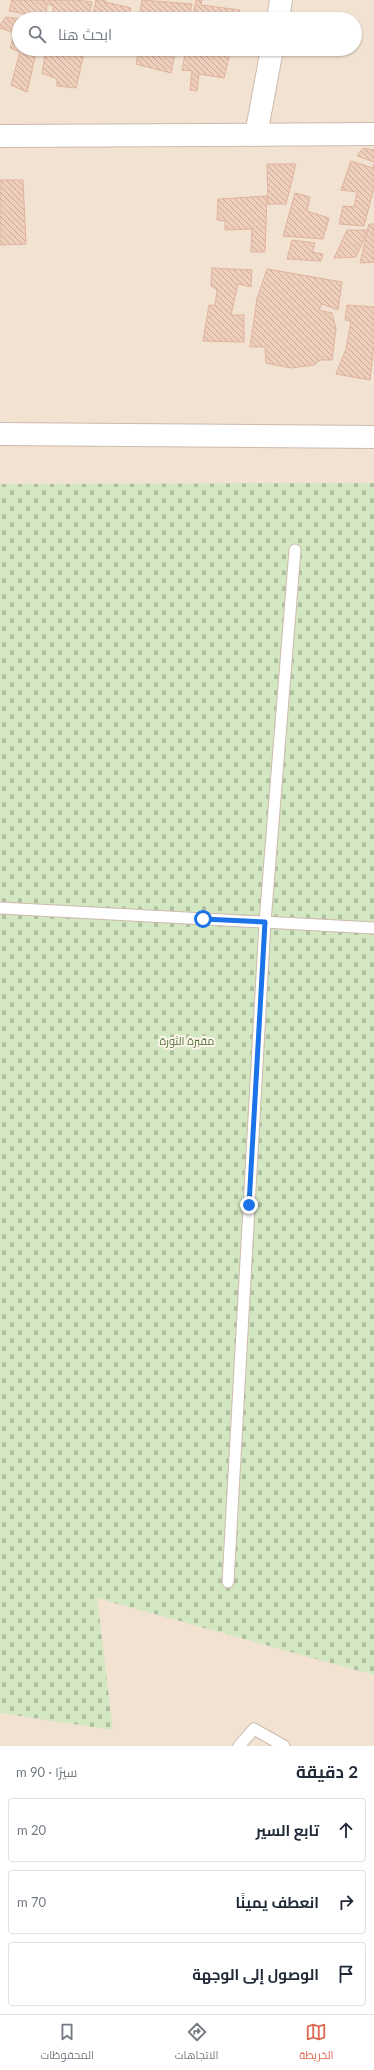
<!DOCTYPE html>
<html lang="ar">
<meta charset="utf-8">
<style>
:root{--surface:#fff;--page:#f6f6f7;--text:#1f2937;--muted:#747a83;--line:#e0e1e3;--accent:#df674e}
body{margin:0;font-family:Lato,Cairo,sans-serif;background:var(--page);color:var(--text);direction:rtl}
.stop{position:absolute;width:12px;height:12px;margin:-9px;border:3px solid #1a73e8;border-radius:50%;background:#fff}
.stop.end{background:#1a73e8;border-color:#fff;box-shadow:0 1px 4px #0008}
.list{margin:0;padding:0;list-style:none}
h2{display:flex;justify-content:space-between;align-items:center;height:52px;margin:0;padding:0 16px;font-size:17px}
h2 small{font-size:13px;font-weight:400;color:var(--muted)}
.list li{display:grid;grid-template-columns:26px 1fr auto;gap:12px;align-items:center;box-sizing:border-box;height:64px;margin:0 8px 8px;padding:0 8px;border:1px solid var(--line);border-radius:4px}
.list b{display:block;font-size:15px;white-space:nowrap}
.list em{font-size:13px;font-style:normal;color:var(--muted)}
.icon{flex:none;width:22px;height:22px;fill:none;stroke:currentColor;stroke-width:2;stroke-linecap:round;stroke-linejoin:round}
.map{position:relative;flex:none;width:374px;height:1746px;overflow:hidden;direction:ltr}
.search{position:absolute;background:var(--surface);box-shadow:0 1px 3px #0004;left:12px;right:12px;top:12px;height:44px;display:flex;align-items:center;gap:10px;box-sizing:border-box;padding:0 14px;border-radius:22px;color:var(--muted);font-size:15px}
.sheet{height:268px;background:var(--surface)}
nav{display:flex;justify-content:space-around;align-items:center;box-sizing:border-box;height:56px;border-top:1px solid var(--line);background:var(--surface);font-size:11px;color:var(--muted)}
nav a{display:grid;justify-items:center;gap:2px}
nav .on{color:var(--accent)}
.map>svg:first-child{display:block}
.residential{fill:#f2e2d2;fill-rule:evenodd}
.cemetery{fill:url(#cemetery-stones)}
.building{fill:url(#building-back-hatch);stroke:#e0b49d}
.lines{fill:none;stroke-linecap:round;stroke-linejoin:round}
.service-casing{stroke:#cdbaad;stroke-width:13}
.minor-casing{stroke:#cdbaad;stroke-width:24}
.tertiary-casing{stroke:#cdbaad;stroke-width:24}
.service{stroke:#fff;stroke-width:11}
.minor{stroke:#fff;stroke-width:22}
.tertiary{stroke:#fff;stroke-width:22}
.route{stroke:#1a73e8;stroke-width:5}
.labels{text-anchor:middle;stroke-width:4;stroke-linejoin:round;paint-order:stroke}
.park-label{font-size:11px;fill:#547743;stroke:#fef5e9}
</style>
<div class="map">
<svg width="374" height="1746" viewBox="0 0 374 1746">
<defs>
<pattern id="cemetery-stones" width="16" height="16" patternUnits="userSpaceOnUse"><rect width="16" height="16" fill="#d3e7c2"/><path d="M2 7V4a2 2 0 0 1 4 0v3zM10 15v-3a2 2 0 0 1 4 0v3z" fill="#b0bea0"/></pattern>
<pattern id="building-back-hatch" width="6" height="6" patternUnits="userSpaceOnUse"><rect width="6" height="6" fill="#efcebc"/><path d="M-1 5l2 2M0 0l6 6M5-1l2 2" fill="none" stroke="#c6aa9b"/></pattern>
</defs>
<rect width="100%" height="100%" fill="#fbf0e3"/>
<path class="residential" d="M0,0h374v1746h-374zM19,19h336v30h-336z"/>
<path class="cemetery" d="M374,483v1192l-277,-77 16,132 -113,-17v-1229z"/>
<g class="building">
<path d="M12,0h65l15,2 -4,17h-37l3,-13 -7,-2 -1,14 -37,-7z"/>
<path d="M96,0h9v2l26,6 -2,11h-37z"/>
<path d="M142,0l50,4 -3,15h-50z"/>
<path d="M196,0h6l-1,5 39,5 -2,9h-46z"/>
<path d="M6,17l17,2h-4v30h18l-10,43 -16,-7 9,-33 -10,-4 5,-15 -15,-5v-3z"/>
<path d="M46,49h39l-9,39 -19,-2v-7l-15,-6z"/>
<path d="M139,49h37l-5,24 -35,-9z"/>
<path d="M186,49h45l-7,29 -25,-4 -2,17 -7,-1 2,-19 -10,-1z"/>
<path d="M363,148l11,2v12l-17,-6z"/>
<path d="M351,161l22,7 1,-4v24l-10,38 -25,-2 4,-18 11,1 3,-15 -16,-2z"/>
<path d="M267,164h29l-10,40h-18z"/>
<path d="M0,180h23l3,64 -26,1z"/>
<path d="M295,193l15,4 -3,14 22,7 -6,21 -40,-3z"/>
<path d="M267,196l-2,56h-14l1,-23 -27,1v-9l-8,-1 1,-21z"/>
<path d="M369,224h5v38l-14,1z"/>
<path d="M347,230h21l-12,27 -22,1z"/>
<path d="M292,240l23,3 -3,9 11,2 -2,7 -34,-2z"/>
<path d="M212,268l40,2 -1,17 -13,-3 -7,31h13v27l-41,-1 6,-36h6l2,-15 -6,-4z"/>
<path d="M267,269l75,13 -4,28 -16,-6 -3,6 13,3 4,16 -4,31h-12l-6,5 -23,3 -25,-5 -1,-16h-15l7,-48z"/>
<path d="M347,305l27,2v38l-4,35 -34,-6 10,-25 5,-28 -6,-1z"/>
</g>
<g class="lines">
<defs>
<g id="service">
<path d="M0,908l374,20"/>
<path d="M228,1582l37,-660 30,-372"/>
<path d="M239,1746l15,-17 30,17"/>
</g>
<g id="minor">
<path d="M278,19l3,-19"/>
<path d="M256,135l16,-86"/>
<path d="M0,136l374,-2"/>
</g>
<path id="tertiary" d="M0,434l374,3"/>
</defs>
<use href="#service" class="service-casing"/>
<use href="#minor" class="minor-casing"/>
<use href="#tertiary" class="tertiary-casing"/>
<use href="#service" class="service"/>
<use href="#minor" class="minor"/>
<use href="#tertiary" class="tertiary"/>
</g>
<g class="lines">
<path class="route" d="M203,919l62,3 -16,283"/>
</g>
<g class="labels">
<g class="park-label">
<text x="187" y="1045">مقبرة الثورة</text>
</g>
</g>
</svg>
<div class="stop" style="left:203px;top:919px"></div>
<div class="stop end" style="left:249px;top:1205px"></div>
<div class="search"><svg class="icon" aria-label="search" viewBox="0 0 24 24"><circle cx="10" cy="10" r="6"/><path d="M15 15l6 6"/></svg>ابحث هنا</div>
</div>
<section class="sheet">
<h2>2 دقيقة<small>سيرًا · 90 m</small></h2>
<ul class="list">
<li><svg class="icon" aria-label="ahead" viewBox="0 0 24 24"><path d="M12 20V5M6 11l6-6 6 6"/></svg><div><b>تابع السير</b></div><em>20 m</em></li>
<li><svg class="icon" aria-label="right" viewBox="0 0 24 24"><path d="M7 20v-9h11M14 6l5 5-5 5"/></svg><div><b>انعطف يمينًا</b></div><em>70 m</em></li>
<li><svg class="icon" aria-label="arrive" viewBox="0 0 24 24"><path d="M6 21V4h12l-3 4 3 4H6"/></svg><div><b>الوصول إلى الوجهة</b></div></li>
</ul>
</section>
<nav>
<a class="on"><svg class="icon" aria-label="map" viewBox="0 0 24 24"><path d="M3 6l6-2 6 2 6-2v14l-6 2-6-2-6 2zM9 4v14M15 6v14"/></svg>الخريطة</a>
<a><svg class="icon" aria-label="directions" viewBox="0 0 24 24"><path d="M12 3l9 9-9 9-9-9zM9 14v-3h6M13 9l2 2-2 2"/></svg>الاتجاهات</a>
<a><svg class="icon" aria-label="saved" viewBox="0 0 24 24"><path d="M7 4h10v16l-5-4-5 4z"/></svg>المحفوظات</a>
</nav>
